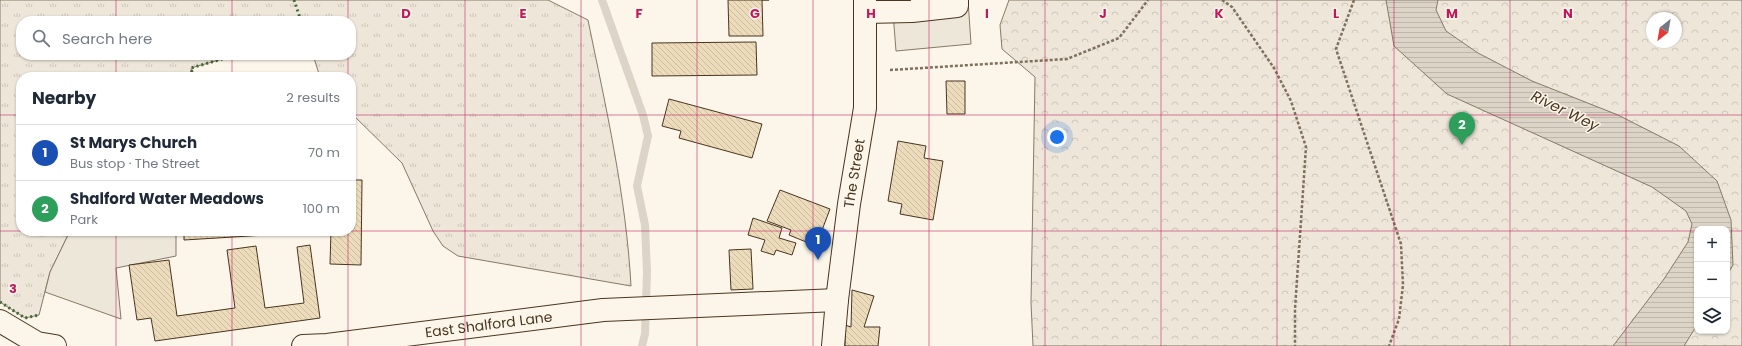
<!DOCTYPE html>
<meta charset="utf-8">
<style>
:root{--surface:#fff;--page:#f2f2f3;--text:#1f2937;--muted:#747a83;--line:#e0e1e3;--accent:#c62828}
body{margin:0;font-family:Poppins,sans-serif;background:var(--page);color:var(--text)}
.controls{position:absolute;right:12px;bottom:12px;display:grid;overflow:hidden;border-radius:8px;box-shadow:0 1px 3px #0004}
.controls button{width:36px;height:36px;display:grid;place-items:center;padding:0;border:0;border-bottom:1px solid var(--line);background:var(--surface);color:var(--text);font:20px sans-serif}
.compass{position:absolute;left:1646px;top:12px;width:36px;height:36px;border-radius:50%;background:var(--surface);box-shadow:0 1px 3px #0004;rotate:211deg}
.you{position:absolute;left:1057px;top:137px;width:14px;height:14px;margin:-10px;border:3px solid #fff;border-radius:50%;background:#1a73e8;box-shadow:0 0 0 6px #1a73e833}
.badge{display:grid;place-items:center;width:26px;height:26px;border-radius:50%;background:var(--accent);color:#fff;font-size:13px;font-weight:700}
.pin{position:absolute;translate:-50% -33px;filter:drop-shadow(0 1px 2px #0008)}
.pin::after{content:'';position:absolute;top:21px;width:14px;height:12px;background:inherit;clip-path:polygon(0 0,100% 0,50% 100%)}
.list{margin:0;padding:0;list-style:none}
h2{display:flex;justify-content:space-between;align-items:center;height:52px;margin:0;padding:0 16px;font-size:17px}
h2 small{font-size:13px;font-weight:400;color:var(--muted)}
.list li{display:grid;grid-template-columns:26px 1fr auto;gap:12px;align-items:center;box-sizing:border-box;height:56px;padding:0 16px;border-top:1px solid var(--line)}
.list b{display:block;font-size:15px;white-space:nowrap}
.list p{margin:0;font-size:13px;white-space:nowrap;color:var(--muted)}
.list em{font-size:13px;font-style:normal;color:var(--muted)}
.icon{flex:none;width:22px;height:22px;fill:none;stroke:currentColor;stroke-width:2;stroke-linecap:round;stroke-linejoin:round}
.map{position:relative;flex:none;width:1742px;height:346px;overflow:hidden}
.search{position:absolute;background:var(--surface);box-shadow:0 1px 3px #0004;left:16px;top:16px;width:340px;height:44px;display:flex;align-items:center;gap:10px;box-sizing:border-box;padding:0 14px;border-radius:16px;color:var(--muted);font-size:15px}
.panel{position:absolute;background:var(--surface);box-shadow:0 1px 3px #0004;left:16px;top:72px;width:340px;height:164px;border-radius:16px}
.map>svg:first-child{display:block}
.grass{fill:url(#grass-tufts);stroke:#887966}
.forest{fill:url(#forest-crowns);stroke:#887966;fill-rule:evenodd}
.parking{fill:#ede7d9;stroke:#887966}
.water{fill:url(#water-rules);stroke:#887966}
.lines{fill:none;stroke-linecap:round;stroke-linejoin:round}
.stream{stroke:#dcd4c6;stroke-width:8}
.building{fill:url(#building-back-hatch);stroke:#4a3520}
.minor-casing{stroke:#4a3520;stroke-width:24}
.major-casing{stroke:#4a3520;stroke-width:24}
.path{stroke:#7f6f5c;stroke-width:2.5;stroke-dasharray:3 2;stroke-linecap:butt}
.minor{stroke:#fbf6e9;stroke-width:22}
.major{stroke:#fbf6e9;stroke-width:22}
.hedge{stroke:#436837;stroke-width:3;stroke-dasharray:2 3;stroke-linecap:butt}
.grid{fill:none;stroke:#c2185b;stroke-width:1;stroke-opacity:0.55}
.labels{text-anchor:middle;stroke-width:3;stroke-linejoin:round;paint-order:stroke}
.street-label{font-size:14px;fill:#4a3520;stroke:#fbf6e9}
.water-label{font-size:15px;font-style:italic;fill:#4a3520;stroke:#fbf6e9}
.grid-label{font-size:13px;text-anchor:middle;font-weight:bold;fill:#c2185b;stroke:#fbf6e9;stroke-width:3;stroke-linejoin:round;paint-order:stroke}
</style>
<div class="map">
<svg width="1742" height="346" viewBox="0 0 1742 346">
<defs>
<pattern id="grass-tufts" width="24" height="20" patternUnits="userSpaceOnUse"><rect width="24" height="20" fill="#ede6d9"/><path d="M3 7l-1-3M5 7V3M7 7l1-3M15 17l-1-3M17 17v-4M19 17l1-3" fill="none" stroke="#cdc6ba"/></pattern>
<pattern id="forest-crowns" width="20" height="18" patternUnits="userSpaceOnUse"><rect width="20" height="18" fill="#ede6d9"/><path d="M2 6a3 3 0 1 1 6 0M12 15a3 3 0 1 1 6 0" fill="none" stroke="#cdc6ba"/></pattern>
<pattern id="water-rules" width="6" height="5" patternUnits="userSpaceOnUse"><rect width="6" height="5" fill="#dcd4c6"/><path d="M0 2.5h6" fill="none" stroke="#beb7aa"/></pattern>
<pattern id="building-back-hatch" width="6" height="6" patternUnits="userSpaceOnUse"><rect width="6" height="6" fill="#ecdcbc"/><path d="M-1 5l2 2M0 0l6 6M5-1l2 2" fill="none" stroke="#ccbda1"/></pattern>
</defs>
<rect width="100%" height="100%" fill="#fbf6e9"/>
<path class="grass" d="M0,0h548l40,20c18,88 38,175 43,266l-173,-30 -15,-10 -10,-15 -31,-68 -51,-50v-36h-31l-7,-22h38v-34h-330v34h215l-45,13 2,9h-172v154h49l-20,41 -11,43 -14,3 -25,-16z"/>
<path class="forest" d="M1009,0h733v346h-709l-2,-43 4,-226 -33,-28 -2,-24zM1652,18h24v24h-24zM1697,229h30v102h-30z"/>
<g class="parking">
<path d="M892,0h76l3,44 -75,7z"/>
<path d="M70,231h106v25l-60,12 5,51 -76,-27 5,-20z"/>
</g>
<path class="water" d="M1386,0h52l-2,10 10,21 32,22 54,28 86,34 61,31 38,35 14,39 2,45 -6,10v-46h-30v96l-13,21h-71l51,-67 24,-37 4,-18 -6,-13 -34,-24 -205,-93 -53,-48z"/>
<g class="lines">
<path class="stream" d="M602,0l41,115 5,21 -11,50 8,39 2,47 -2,62 -3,12"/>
</g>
<g class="building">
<path d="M728,0h41h-7l1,36h-34z"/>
<path d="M756,42l1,33 -105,1v-33z"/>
<path d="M946,81h19v33h-18z"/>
<path d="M669,99l93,25 -10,34 -73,-20 2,-7 -19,-5z"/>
<path d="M898,141l28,5 -2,12 19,3 -10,59 -33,-6 2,-10 -14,-3z"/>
<path d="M351,180h11l-1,85 -31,-1 1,-33h20z"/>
<path d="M780,190l50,19 -14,37 -27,-11 2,-5 -24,-9z"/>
<path d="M753,218l29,10 -3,10 17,5 -4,12 -16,-5 -2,5 -13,-4 4,-11 -17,-5z"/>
<path d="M184,231h82v4l-82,5z"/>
<path d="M310,245l10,73 -165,23 -4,-23 -14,2 -8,-55 40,-5 8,56 58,-8 -8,-58 29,-4 9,62 39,-5 -7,-56z"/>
<path d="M751,249l2,40 -22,1 -2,-40z"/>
<path d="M852,290l22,6 -10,31h16l-2,19h-33v-21l6,2z"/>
</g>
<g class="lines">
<defs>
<g id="minor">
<path d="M866,12l46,-1 45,-5v-6"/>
<path d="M0,321l37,22 18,3"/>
<path id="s1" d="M303,346l24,-1 276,-35 234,-10"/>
</g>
<g id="major">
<path id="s2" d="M833,346l4,-46 12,-96 16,-96v-108"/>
</g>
</defs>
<use href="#minor" class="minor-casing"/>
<use href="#major" class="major-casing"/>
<g class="path">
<path d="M1222,0l10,7 42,61 17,33 15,46 -11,162v37"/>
<path d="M1354,0l-18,49 65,195 2,41 -4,34 -10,27"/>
<path d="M890,70l177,-11 52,-21 29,-38"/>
</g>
<use href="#minor" class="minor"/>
<use href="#major" class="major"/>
<g class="hedge">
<path d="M294,0l7,21"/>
<path d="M193,77l-2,-9 45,-13"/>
<path d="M0,302l25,16 14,-3"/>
</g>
</g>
<path class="grid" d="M116,0v21M232,0v21M348,0v21M465,0v346M581,0v346M697,0v346M813,0v346M929,0v346M1045,0v346M1161,0v346M1277,0v346M1394,0v346M1510,0v346M1626,0v346M116,55v22M232,55v22M348,55v22M0,115h21M351,115h1391M0,231h21M116,231v115M232,231v115M348,231v115M351,231h1346M1727,231h15"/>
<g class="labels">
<g class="street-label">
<text dy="5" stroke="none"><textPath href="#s2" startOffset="174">The Street</textPath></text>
<text dy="5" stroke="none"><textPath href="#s1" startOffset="187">East Shalford Lane</textPath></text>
</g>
<g class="water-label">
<text transform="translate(1565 111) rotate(26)" y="5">River Wey</text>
</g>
</g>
<g class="grid-label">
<text x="406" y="18">D</text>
<text x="523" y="18">E</text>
<text x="639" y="18">F</text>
<text x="755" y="18">G</text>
<text x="871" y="18">H</text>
<text x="987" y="18">I</text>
<text x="1103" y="18">J</text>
<text x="1219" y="18">K</text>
<text x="1336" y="18">L</text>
<text x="1452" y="18">M</text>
<text x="1568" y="18">N</text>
<text x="13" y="293">3</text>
</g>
</svg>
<div class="controls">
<button>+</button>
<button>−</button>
<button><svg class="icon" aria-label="layers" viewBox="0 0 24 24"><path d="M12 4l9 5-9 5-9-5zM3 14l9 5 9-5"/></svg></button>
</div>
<svg class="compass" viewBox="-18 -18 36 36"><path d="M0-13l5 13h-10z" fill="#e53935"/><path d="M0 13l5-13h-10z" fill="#747a83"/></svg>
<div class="you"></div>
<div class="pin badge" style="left:818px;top:260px;background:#1a4fb4">1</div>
<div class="pin badge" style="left:1462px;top:145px;background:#2e9e5b">2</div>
<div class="search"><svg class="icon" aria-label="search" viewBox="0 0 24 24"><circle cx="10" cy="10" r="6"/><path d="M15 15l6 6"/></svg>Search here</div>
<section class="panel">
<h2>Nearby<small>2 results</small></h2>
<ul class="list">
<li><span class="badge" style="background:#1a4fb4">1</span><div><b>St Marys Church</b><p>Bus stop · The Street</p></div><em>70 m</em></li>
<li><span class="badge" style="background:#2e9e5b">2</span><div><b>Shalford Water Meadows</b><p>Park</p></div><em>100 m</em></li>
</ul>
</section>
</div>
